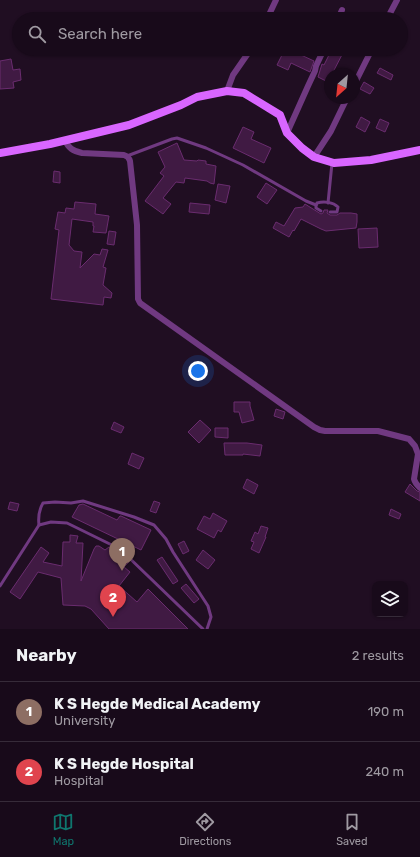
<!DOCTYPE html>
<style>
:root{--surface:#180a1a;--page:#251827;--text:#f1f3f6;--muted:#9f9aa2;--line:#362b39;--accent:#0f766e}
body{margin:0;font-family:Rubik,sans-serif;background:var(--page);color:var(--text)}
.controls{position:absolute;right:12px;bottom:12px;display:grid;overflow:hidden;border-radius:8px;box-shadow:0 1px 3px #0004}
.controls button{width:36px;height:36px;display:grid;place-items:center;padding:0;border:0;border-bottom:1px solid var(--line);background:var(--surface);color:var(--text);font:20px sans-serif}
.compass{position:absolute;left:324px;top:68px;width:36px;height:36px;border-radius:50%;background:var(--surface);box-shadow:0 1px 3px #0004;rotate:207deg}
.you{position:absolute;left:198px;top:371px;width:14px;height:14px;margin:-10px;border:3px solid #fff;border-radius:50%;background:#1a73e8;box-shadow:0 0 0 6px #1a73e833}
.badge{display:grid;place-items:center;width:26px;height:26px;border-radius:50%;background:var(--accent);color:#fff;font-size:13px;font-weight:700}
.pin{position:absolute;translate:-50% -33px;filter:drop-shadow(0 1px 2px #0008)}
.pin::after{content:'';position:absolute;top:21px;width:14px;height:12px;background:inherit;clip-path:polygon(0 0,100% 0,50% 100%)}
.list{margin:0;padding:0;list-style:none}
h2{display:flex;justify-content:space-between;align-items:center;height:52px;margin:0;padding:0 16px;font-size:17px}
h2 small{font-size:13px;font-weight:400;color:var(--muted)}
.list li{display:grid;grid-template-columns:26px 1fr auto;gap:12px;align-items:center;box-sizing:border-box;height:60px;padding:0 16px;border-top:1px solid var(--line)}
.list b{display:block;font-size:15px;white-space:nowrap}
.list p{margin:0;font-size:13px;white-space:nowrap;color:var(--muted)}
.list em{font-size:13px;font-style:normal;color:var(--muted)}
.icon{flex:none;width:22px;height:22px;fill:none;stroke:currentColor;stroke-width:2;stroke-linecap:round;stroke-linejoin:round}
.map{position:relative;flex:none;width:420px;height:629px;overflow:hidden}
.search{position:absolute;background:var(--surface);box-shadow:0 1px 3px #0004;left:12px;right:12px;top:12px;height:44px;display:flex;align-items:center;gap:10px;box-sizing:border-box;padding:0 14px;border-radius:22px;color:var(--muted);font-size:15px}
.sheet{height:172px;background:var(--surface)}
nav{display:flex;justify-content:space-around;align-items:center;box-sizing:border-box;height:56px;border-top:1px solid var(--line);background:var(--surface);font-size:11px;color:var(--muted)}
nav a{display:grid;justify-items:center;gap:2px}
nav .on{color:var(--accent)}
.map>svg:first-child{display:block}
.building{fill:#401a43;stroke:#6a2c6f}
.lines{fill:none;stroke-linecap:round;stroke-linejoin:round}
.service{stroke:#703981;stroke-width:3}
.minor{stroke:#703981;stroke-width:6}
.secondary{stroke:#d966ff;stroke-width:8}
</style>
<div class="map">
<svg width="420" height="629" viewBox="0 0 420 629">
<rect width="100%" height="100%" fill="#200e22"/>
<g class="building">
<path d="M285,49h3l26,12 -4,11 -19,-9 -3,7 -11,-5z"/>
<path d="M332,49h13l-13,25h-2v3l-2,5 -10,-5 4,-13 2,1z"/>
<path d="M11,59l2,11 7,-1 1,11 -8,2 1,6 -14,1v-28z"/>
<path d="M380,68l13,7 -2,5 -14,-7z"/>
<path d="M364,82l10,6 -4,6 -10,-5z"/>
<path d="M361,117l9,5 -5,10 -9,-5z"/>
<path d="M380,119l9,4 -4,9 -9,-4z"/>
<path d="M243,127l11,5 -3,7 20,9 -7,15 -31,-15z"/>
<path d="M177,143l7,17 13,1 1,-1 8,1v3l10,2 -2,18 -4,-1 -3,-2 -22,-3 -1,5 -8,-1 -13,16 8,6 -8,10 -18,-13 19,-25 -4,-3 5,-6 -7,-15z"/>
<path d="M54,171l6,1v11l-7,-1z"/>
<path d="M266,183l11,7 -10,14 -10,-7z"/>
<path d="M218,184l12,2 -4,17 -11,-3z"/>
<path d="M75,202l21,2 -1,10 14,2 -3,17 -13,-1 1,-6h-1v-4l-21,-3 -3,26 5,6 8,1 -2,16 14,-14 6,1 2,-6 6,1 -5,17 3,1 -3,17 9,8 -1,5 -7,-1 -1,8 -52,-6 8,-69 -4,-1 3,-17 7,1 1,-5 8,1z"/>
<path d="M190,203l20,2 -1,9 -20,-2z"/>
<path d="M305,204l16,10 2,-1 1,-3h4l-1,3 3,2h7l3,-2h11l6,1v8l-1,6 -30,3 -5,-2 -20,-10 -7,12 -1,-1 -4,7 -16,-9 3,-6 8,4 11,-18 8,-1z"/>
<path d="M377,228l1,19 -19,1 -1,-19z"/>
<path d="M109,231l7,1 -2,13 -7,-1z"/>
<path d="M234,402h16v4l4,14 -12,3 -3,-11h-5z"/>
<path d="M276,409l9,3 -2,7 -9,-3z"/>
<path d="M200,420l11,10 -12,13 -11,-11z"/>
<path d="M114,422l10,5 -3,6 -10,-4z"/>
<path d="M215,428h13v10l-13,-1z"/>
<path d="M224,443h23l15,2 -2,11 -17,-2v1h-18z"/>
<path d="M132,453l12,5 -5,11 -11,-5z"/>
<path d="M247,479l11,6 -4,9 -11,-6z"/>
<path d="M410,484l7,7 3,1v9l-15,-9z"/>
<path d="M154,501l6,2 -4,10 -6,-2z"/>
<path d="M10,502l9,2 -2,7 -9,-2z"/>
<path d="M83,504l34,16 3,-4h1l30,14 -10,20 -69,-33 7,-12z"/>
<path d="M391,509l10,5 -2,5 -10,-4z"/>
<path d="M213,513l14,8 -6,11 -3,-2 -4,8 -17,-9 7,-13 6,3z"/>
<path d="M261,526l7,2 -3,9h1l-7,16 -8,-4 3,-7 -3,-1 4,-9 3,2z"/>
<path d="M70,535l8,1 -2,7h7l-2,38 13,-32 2,-3h3l6,4 4,-3 6,3 3,4 11,8 -5,5 6,5 -11,14 18,16 11,-13 40,40h-79l-18,-20 -6,-3 -22,-1 -2,-27 -23,-6 -18,27 -10,-7 31,-45 8,6 -6,9 19,4 1,-24h7z"/>
<path d="M184,541l5,10 -6,3 -5,-10z"/>
<path d="M203,550l12,10 -7,9 -12,-9z"/>
<path d="M162,557l16,24 -5,3 -16,-24z"/>
<path d="M186,584l13,15 -5,4 -13,-15z"/>
</g>
<g class="lines">
<g class="service">
<path d="M127,156l45,-17 5,-1 29,10 37,17 63,36 10,4"/>
<path d="M328,203l4,-40"/>
<path d="M321,211l-5,-3v-2l1,-3c7,-2 16,-1 21,4l-1,5h-7"/>
<path d="M39,525c-1,-8 0,-15 4,-22l12,-1 16,1 12,-2 51,16 20,8 12,14 7,13 35,54 3,11 -4,12"/>
<path d="M0,586l39,-61 12,-3 16,1 53,26 83,80"/>
</g>
<g class="minor">
<path d="M267,19l9,-19"/>
<path d="M338,19l4,-9"/>
<path d="M387,19l10,-19"/>
<path d="M354,85l18,-36"/>
<path d="M227,91l6,-16 18,-26"/>
<path d="M287,133l21,-47 7,-15 1,-5 8,-17"/>
<path d="M65,140c3,8 8,11 17,13l42,2c3,1 5,2 6,6l7,64 1,74 2,4 174,124 6,3 5,1h53l31,8 6,7 3,8 -4,25c1,4 3,6 6,9"/>
<path d="M314,157l17,-26 16,-33"/>
</g>
<path class="secondary" d="M0,153l50,-9 79,-19 52,-20 16,-8 30,-6 17,2 36,22 7,18 15,15 12,9 20,6 37,-3 49,-10"/>
</g>
</svg>
<div class="controls">
<button><svg class="icon" aria-label="layers" viewBox="0 0 24 24"><path d="M12 4l9 5-9 5-9-5zM3 14l9 5 9-5"/></svg></button>
</div>
<svg class="compass" viewBox="-18 -18 36 36"><path d="M0-13l5 13h-10z" fill="#e53935"/><path d="M0 13l5-13h-10z" fill="#9f9aa2"/></svg>
<div class="you"></div>
<div class="pin badge" style="left:122px;top:571px;background:#8d6e63">1</div>
<div class="pin badge" style="left:113px;top:617px;background:#e0444e">2</div>
<div class="search"><svg class="icon" aria-label="search" viewBox="0 0 24 24"><circle cx="10" cy="10" r="6"/><path d="M15 15l6 6"/></svg>Search here</div>
</div>
<section class="sheet">
<h2>Nearby<small>2 results</small></h2>
<ul class="list">
<li><span class="badge" style="background:#8d6e63">1</span><div><b>K S Hegde Medical Academy</b><p>University</p></div><em>190 m</em></li>
<li><span class="badge" style="background:#e0444e">2</span><div><b>K S Hegde Hospital</b><p>Hospital</p></div><em>240 m</em></li>
</ul>
</section>
<nav>
<a class="on"><svg class="icon" aria-label="map" viewBox="0 0 24 24"><path d="M3 6l6-2 6 2 6-2v14l-6 2-6-2-6 2zM9 4v14M15 6v14"/></svg>Map</a>
<a><svg class="icon" aria-label="directions" viewBox="0 0 24 24"><path d="M12 3l9 9-9 9-9-9zM9 14v-3h6M13 9l2 2-2 2"/></svg>Directions</a>
<a><svg class="icon" aria-label="saved" viewBox="0 0 24 24"><path d="M7 4h10v16l-5-4-5 4z"/></svg>Saved</a>
</nav>
